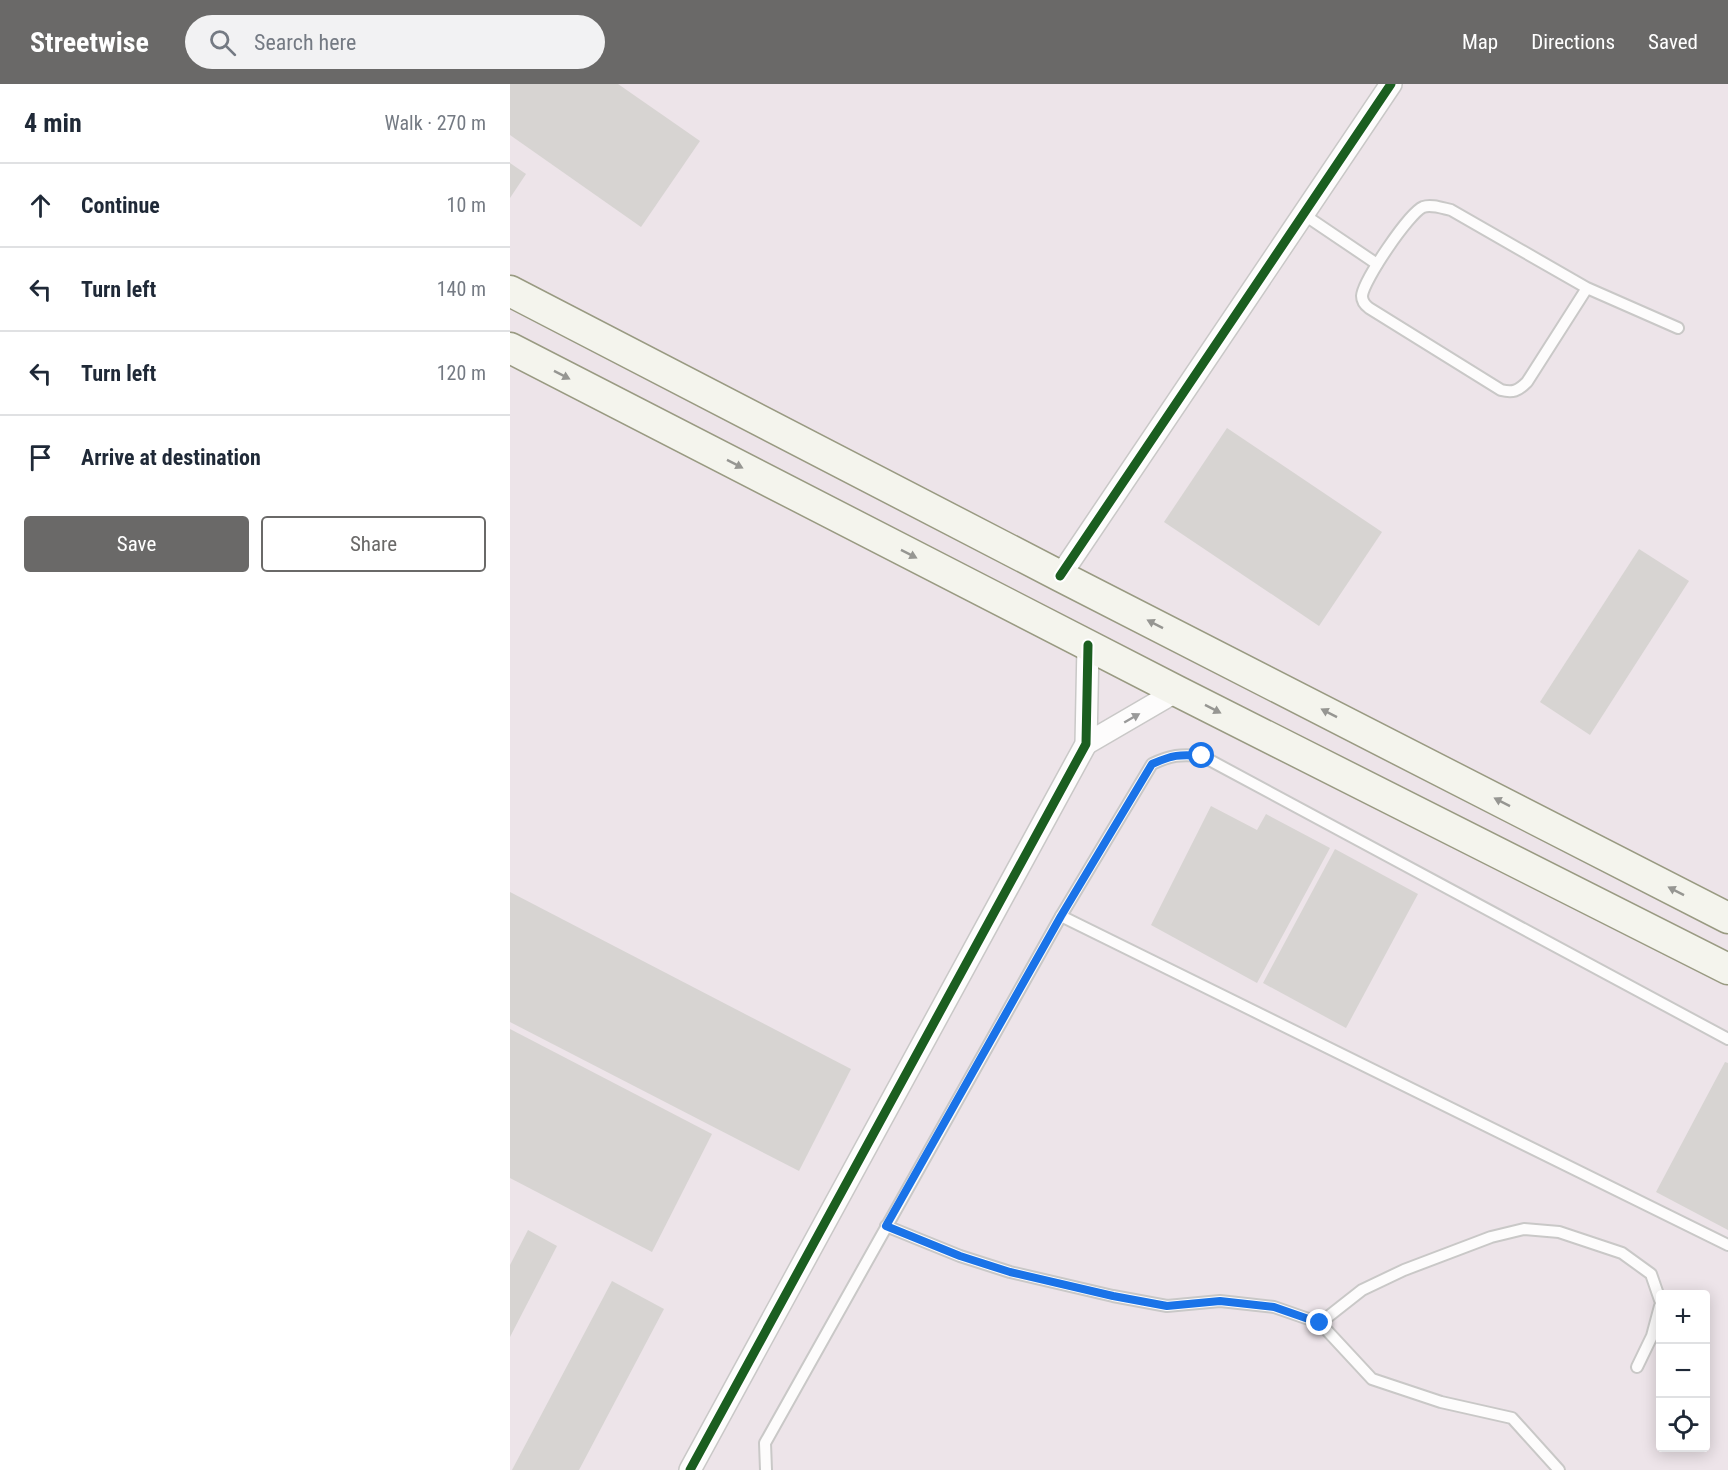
<!DOCTYPE html>
<meta charset="utf-8">
<style>
:root{--surface:#fff;--page:#f2f2f3;--text:#1f2937;--muted:#747a83;--line:#e0e1e3;--accent:#6a6968}
body{margin:0;font-family:"Roboto Condensed",sans-serif;background:var(--page);color:var(--text)}
.controls{position:absolute;right:18px;bottom:18px;display:grid;overflow:hidden;border-radius:6px;box-shadow:0 3px 15px #0003}
.controls button{width:54px;height:54px;display:grid;place-items:center;padding:0;border:0;border-bottom:2px solid var(--line);background:var(--surface);color:var(--text);font:30px sans-serif}
.stop{position:absolute;width:18px;height:18px;margin:-14px;border:4px solid #1a73e8;border-radius:50%;background:#fff}
.stop.end{background:#1a73e8;border-color:#fff;box-shadow:0 2px 6px #0008}
.list{margin:0;padding:0;list-style:none}
h2{display:flex;justify-content:space-between;align-items:center;height:78px;margin:0;padding:0 24px;font-size:26px}
h2 small{font-size:20px;font-weight:400;color:var(--muted)}
.list li{display:grid;grid-template-columns:39px 1fr auto;gap:18px;align-items:center;box-sizing:border-box;height:84px;padding:0 24px;border-top:2px solid var(--line)}
.list b{display:block;font-size:22px;white-space:nowrap}
.list em{font-size:20px;font-style:normal;color:var(--muted)}
.actions{display:flex;gap:12px;padding:18px 24px}
.actions a{flex:1;padding:14px 0;border:2px solid var(--accent);border-radius:6px;text-align:center;font-size:21px;color:var(--accent)}
.actions .main{background:var(--accent);color:#fff}
.icon{flex:none;width:33px;height:33px;fill:none;stroke:currentColor;stroke-width:2;stroke-linecap:round;stroke-linejoin:round}
.map{position:relative;flex:none;width:1218px;height:1386px;overflow:hidden}
header{display:flex;align-items:center;gap:36px;box-sizing:border-box;height:84px;padding:0 30px;background:var(--accent);color:#fff}
header strong{font-size:28px}
nav{display:flex;gap:33px;margin-inline-start:auto;font-size:21px}
.search{width:420px;height:54px;background:var(--page);display:flex;align-items:center;gap:15px;box-sizing:border-box;padding:0 21px;border-radius:33px;color:var(--muted);font-size:22px}
main{display:flex}
aside{flex:1;background:var(--surface)}
.map>svg:first-child{display:block}
.industrial{fill:#ede4e9;fill-rule:evenodd}
.building{fill:#d7d4d2}
.lines{fill:none;stroke-linecap:round;stroke-linejoin:round}
.lane-casing{stroke:#c9c8c7;stroke-width:14}
.street-casing{stroke:#c9c8c7;stroke-width:24}
.secondary-casing{stroke:#999a82;stroke-width:33}
.lane{stroke:#fdfcfc;stroke-width:10}
.street{stroke:#fdfcfc;stroke-width:21}
.secondary{stroke:#f4f4ed;stroke-width:30}
.cycleway-casing{stroke:#fff;stroke-width:13}
.cycleway{stroke:#1b5e20;stroke-width:9}
.oneway{fill:#969692}
.oneway2{fill:#9a9a9a}
.route{stroke:#1a73e8;stroke-width:8}
</style>
<header>
<strong>Streetwise</strong>
<div class="search"><svg class="icon" aria-label="search" viewBox="0 0 24 24"><circle cx="10" cy="10" r="6"/><path d="M15 15l6 6"/></svg>Search here</div>
<nav><a>Map</a><a>Directions</a><a>Saved</a></nav>
</header>
<main>
<aside>
<h2>4 min<small>Walk · 270 m</small></h2>
<ul class="list">
<li><svg class="icon" aria-label="ahead" viewBox="0 0 24 24"><path d="M12 20V5M6 11l6-6 6 6"/></svg><div><b>Continue</b></div><em>10 m</em></li>
<li><svg class="icon" aria-label="left" viewBox="0 0 24 24"><path d="M17 20v-9H6M10 6l-5 5 5 5"/></svg><div><b>Turn left</b></div><em>140 m</em></li>
<li><svg class="icon" aria-label="left" viewBox="0 0 24 24"><path d="M17 20v-9H6M10 6l-5 5 5 5"/></svg><div><b>Turn left</b></div><em>120 m</em></li>
<li><svg class="icon" aria-label="arrive" viewBox="0 0 24 24"><path d="M6 21V4h12l-3 4 3 4H6"/></svg><div><b>Arrive at destination</b></div></li>
</ul>
<div class="actions"><a class="main">Save</a><a>Share</a></div>
</aside>
<div class="map">
<svg width="1218" height="1386" viewBox="0 0 1218 1386">
<rect width="100%" height="100%" fill="#f0eeeb"/>
<path class="industrial" d="M0,0h1218v1386h-1218zM1150,1210h46v154h-46z"/>
<g class="building">
<path d="M0,0h108l82,57 -59,86 -131,-92z"/>
<path d="M0,79l16,11 -16,24z"/>
<path d="M717,344l155,104 -63,94 -155,-104z"/>
<path d="M1129,465l50,32 -99,154 -50,-33z"/>
<path d="M701,722l46,24 9,-16 64,34 -73,135 -106,-58z"/>
<path d="M825,765l83,45 -72,134 -83,-45z"/>
<path d="M0,808l341,177 -52,102 -289,-149z"/>
<path d="M0,945l202,105 -60,118 -142,-74z"/>
<path d="M1215,978l3,1v167l-72,-38z"/>
<path d="M18,1146l29,16 -47,91v-72z"/>
<path d="M102,1197l52,28 -85,161h-67z"/>
</g>
<g class="lines">
<defs>
<g id="lane">
<path d="M793,130l74,50"/>
<path d="M1077,204l-60,94c-9,9 -14,11 -26,8l-132,-82c-4,-3 -7,-6 -7,-12 1,-15 47,-83 61,-89 8,-3 19,1 28,3l136,78 91,40"/>
<path d="M551,832l667,329"/>
<path d="M376,1142l74,30 50,16 103,24 54,10 53,-5 54,6 46,16 52,56 69,23 71,16 47,52"/>
<path d="M810,1239l42,-33 42,-20 87,-33 33,-8 35,3 63,21 29,21 9,26"/>
<path d="M1127,1283l15,-31 8,-30"/>
<path d="M256,1386l-1,-27 296,-527 91,-152c19,-9 28,-10 50,-8l526,283"/>
</g>
<g id="street">
<path d="M550,492l331,-492"/>
<path d="M576,660l91,-53"/>
<path d="M180,1386l396,-726 2,-99"/>
</g>
<g id="secondary">
<path d="M0,207l550,285 668,342"/>
<path d="M0,264l667,343 551,278"/>
</g>
</defs>
<use href="#lane" class="lane-casing"/>
<use href="#street" class="street-casing"/>
<use href="#secondary" class="secondary-casing"/>
<use href="#lane" class="lane"/>
<use href="#street" class="street"/>
<use href="#secondary" class="secondary"/>
<defs>
<g id="cycleway">
<path d="M550,492l331,-492"/>
<path d="M180,1386l396,-726 2,-99"/>
</g>
</defs>
<use href="#cycleway" class="cycleway-casing"/>
<use href="#cycleway" class="cycleway"/>
</g>
<defs><path id="oneway-solid" d="M-6-.8H1V-3.2L6.5 0L1 3.2V.8H-6Z" transform="scale(1.5)"/></defs>
<g class="oneway">
<use href="#oneway-solid" transform="translate(52 291) rotate(27)"/>
<use href="#oneway-solid" transform="translate(225 380) rotate(27)"/>
<use href="#oneway-solid" transform="translate(399 470) rotate(27)"/>
<use href="#oneway-solid" transform="translate(645 540) rotate(-153)"/>
<use href="#oneway-solid" transform="translate(703 625) rotate(27)"/>
<use href="#oneway-solid" transform="translate(819 629) rotate(-153)"/>
<use href="#oneway-solid" transform="translate(992 718) rotate(-153)"/>
<use href="#oneway-solid" transform="translate(1166 807) rotate(-153)"/>
</g>
<use class="oneway2" href="#oneway-solid" transform="translate(622 634) rotate(-30)"/>
<g class="lines">
<path class="route" d="M692,672c-22,-2 -30,-1 -50,8l-91,152 -175,310 74,30 50,16 103,24 54,10 53,-5 54,6 46,16"/>
</g>
</svg>
<div class="controls">
<button>+</button>
<button>−</button>
<button><svg class="icon" aria-label="locate" viewBox="0 0 24 24"><circle cx="12" cy="12" r="6"/><path d="M12 2v4M12 18v4M2 12h4M18 12h4"/></svg></button>
</div>
<div class="stop" style="left:692px;top:672px"></div>
<div class="stop end" style="left:810px;top:1239px"></div>
</div>
</main>
